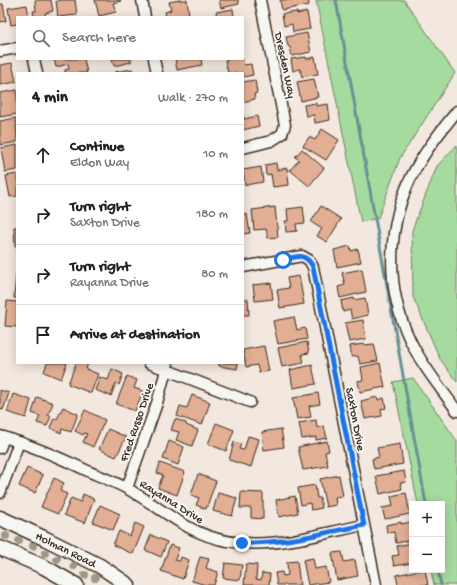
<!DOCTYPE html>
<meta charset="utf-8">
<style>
:root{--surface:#fff;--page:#f2f2f2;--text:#222;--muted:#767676;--line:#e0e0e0}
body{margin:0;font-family:"Gochi Hand",sans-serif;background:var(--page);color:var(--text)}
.controls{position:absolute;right:12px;bottom:12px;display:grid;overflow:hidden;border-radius:0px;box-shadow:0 2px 10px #0003}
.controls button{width:36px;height:36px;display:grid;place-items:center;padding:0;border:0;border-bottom:1px solid var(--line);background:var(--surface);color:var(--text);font:20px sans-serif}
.stop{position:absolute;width:12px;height:12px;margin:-9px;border:3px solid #1a73e8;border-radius:50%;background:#fff}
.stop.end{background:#1a73e8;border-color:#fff;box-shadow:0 1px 4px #0008}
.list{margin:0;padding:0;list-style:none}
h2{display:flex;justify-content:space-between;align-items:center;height:52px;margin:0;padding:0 16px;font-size:17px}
h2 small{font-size:13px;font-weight:400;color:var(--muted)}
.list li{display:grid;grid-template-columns:26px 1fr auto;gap:12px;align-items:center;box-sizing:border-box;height:60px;padding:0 16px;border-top:1px solid var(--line)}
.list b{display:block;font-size:15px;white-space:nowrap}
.list p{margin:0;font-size:13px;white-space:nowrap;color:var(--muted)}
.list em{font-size:13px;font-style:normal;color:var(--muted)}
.icon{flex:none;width:22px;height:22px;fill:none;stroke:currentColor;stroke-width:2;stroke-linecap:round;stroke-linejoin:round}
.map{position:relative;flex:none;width:457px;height:585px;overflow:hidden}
.search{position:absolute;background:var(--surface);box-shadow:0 2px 10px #0003;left:16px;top:16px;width:228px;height:44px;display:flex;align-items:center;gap:10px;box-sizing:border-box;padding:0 14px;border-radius:0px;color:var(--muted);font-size:15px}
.panel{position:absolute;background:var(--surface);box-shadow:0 2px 10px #0003;left:16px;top:72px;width:228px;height:292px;border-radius:0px}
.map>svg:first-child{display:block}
.green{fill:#a5db9f;stroke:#70825e}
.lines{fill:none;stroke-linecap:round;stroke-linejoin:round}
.stream{stroke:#689194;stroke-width:3}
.building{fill:#e2af95;stroke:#3b2a1e}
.street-casing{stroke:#3b2a1e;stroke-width:13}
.secondary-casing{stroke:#3b2a1e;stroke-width:17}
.street{stroke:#f6f6f2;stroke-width:10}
.secondary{stroke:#f6f6f2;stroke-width:14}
.tree{fill:#9c9886}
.route{stroke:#1a73e8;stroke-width:5}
.labels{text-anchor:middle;stroke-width:4;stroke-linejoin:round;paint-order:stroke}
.street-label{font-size:12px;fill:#3b2a1e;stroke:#f6f6f2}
</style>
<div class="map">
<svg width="457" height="585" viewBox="0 0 457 585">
<rect width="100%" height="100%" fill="#f2e8df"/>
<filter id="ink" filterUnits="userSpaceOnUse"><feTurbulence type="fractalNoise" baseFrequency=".025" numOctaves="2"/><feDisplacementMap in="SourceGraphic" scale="8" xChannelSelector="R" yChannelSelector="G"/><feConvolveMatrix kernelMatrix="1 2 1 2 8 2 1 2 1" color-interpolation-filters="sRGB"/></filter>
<g filter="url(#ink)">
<g class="green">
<path d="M316,0h88l51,73 -55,85 -22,60 -17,4z"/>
<path d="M457,145v237l-17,-23 -27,-62 -1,-67 25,-64z"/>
<path d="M413,378l44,63v144h-23l-3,-15h11v-66h-24l-25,-122z"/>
</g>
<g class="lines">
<g class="stream">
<path d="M336,0l90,504"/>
<path d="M438,570l3,15"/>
</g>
</g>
<g class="building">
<path d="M35,0h16l2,11 -8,2 1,4h-12l-1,-6h3z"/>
<path d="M62,0h13l2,15 -19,2 -2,-16z"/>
<path d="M95,0h25l1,1 -8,2 3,9 -17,4z"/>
<path d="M180,0h7l2,15 -9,2h-14l-1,-5 6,-2 -2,-8z"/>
<path d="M219,0h19l1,4 -18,4z"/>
<path d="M280,0h28l1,5 -27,5z"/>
<path d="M0,4h3l3,17 -6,1z"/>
<path d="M27,5l2,12h-12v7l-6,1 -3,-17z"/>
<path d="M233,9l1,8h-17l-1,-5z"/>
<path d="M297,12v2l10,-2 3,17 -17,3 -1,-8 -8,2 -2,-12z"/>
<path d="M307,33l4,19 -19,4 -2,-9 -2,-1 -2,-9z"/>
<path d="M306,57v2l9,-2 3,17 -16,3 -2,-8 -7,2 -2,-12z"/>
<path d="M54,59h30l3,14h-22v-3l4,-1 -1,-5 -12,3z"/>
<path d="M112,59h19v3l-17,4z"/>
<path d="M175,59h26l1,6 -25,5z"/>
<path d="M232,59h11l1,6 7,-1 2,11 -10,2v-4h-15l-3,-13z"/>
<path d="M12,63l4,19 -16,3v-20z"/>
<path d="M132,69l1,4h-18v-1z"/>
<path d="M314,79l4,18 -17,4 -4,-19z"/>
<path d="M255,80l2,13 -3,1 1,5 -12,3v-20z"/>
<path d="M17,90v24l-17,3v-24z"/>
<path d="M316,103v3l12,-2 2,16 -15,3 -1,-8 -8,1 -2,-11z"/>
<path d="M243,115l1,4 13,-3 2,10 -16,4z"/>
<path d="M16,118l1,24 -17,3v-24z"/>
<path d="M322,129l17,11 -13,20 -23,-14 6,-9 6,3z"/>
<path d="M17,145v25l-12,2 -4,-24z"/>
<path d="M302,149l22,19 -15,18 -19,-16 9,-10 -4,-3z"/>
<path d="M276,163l1,7 10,-2 2,17 -16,2 -2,-13 -5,1 -1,-10z"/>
<path d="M261,167l2,15 -18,3 -2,-15z"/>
<path d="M17,174v22l-7,1 -4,-21z"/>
<path d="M321,206l20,13 -14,23 -10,-6 5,-7 -11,-7z"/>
<path d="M275,207l3,30 -10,1 -2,-9 -12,1 -2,-20z"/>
<path d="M303,207l2,16 -9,1 1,7 -11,1 -1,-11h3l-1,-12z"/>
<path d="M243,214h4l3,19 -7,1z"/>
<path d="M14,227h3v20h-2z"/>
<path d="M350,246l1,5 7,-2 3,13 -24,5 -3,-17z"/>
<path d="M362,269l4,23 -26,6 -2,-11 7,-2 -3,-12z"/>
<path d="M16,273l1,1v24h-3z"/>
<path d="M299,276l5,28 -24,4 -3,-18 12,-2 -2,-10z"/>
<path d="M271,283l2,16 -18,2 -2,-16z"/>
<path d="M354,298v2l11,-2 3,17 -16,4 -2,-9 -7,2 -2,-11z"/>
<path d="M243,299h5l1,16h-6z"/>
<path d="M7,301l10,1v25l-12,-1z"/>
<path d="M294,317l3,13 8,-2 2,11 -29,5 -5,-23z"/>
<path d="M363,320l3,19 -17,3 -4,-19z"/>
<path d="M307,342l2,11 -7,1 2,9 -22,4 -4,-19z"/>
<path d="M364,344v1l10,-1 4,17 -18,3 -2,-8 -6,1 -2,-11z"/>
<path d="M264,346l5,25 -10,2 -2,-8 -11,2 -3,-17z"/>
<path d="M47,363h20l-6,16 -17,-7z"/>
<path d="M76,363h12l-2,6 12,5 -7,19 -23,-9z"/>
<path d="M219,363h19l-1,6 -18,-3z"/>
<path d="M380,363l5,24 -25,5 -2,-11 5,-1 -2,-13z"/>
<path d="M312,365l4,19 -23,4 -3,-18z"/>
<path d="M112,369l11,5 -4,11 -3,-2 -5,13 -16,-6 5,-13 8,3z"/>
<path d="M127,376l10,4 -3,8 9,3 -8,20 -19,-7z"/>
<path d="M0,390l9,3 -6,17 -3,-1z"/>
<path d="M318,393l2,11 -11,2 2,11 -14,2 -4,-21z"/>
<path d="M13,394l18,6 -5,18 -19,-6z"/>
<path d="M192,395l18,7 -8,23 -25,-9 3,-10 7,2z"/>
<path d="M37,397l16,6 -5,12 3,1 -4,10 -10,-3 3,-7 -8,-3z"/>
<path d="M377,397l1,3 6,-2 2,10 -5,1 1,7 -17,3 -4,-18z"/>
<path d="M63,407l15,7 -7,18 -9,-3 -1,4 -11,-5 4,-10 3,1z"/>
<path d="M85,410l20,10 -12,27 -10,-5 4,-8 -3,-1 -1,2 -8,-4z"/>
<path d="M175,419l11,4v2l12,5 -6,16 -16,-6 3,-8 -8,-2z"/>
<path d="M316,420l1,8 7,-2 3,12 -11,2v-3l-14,2 -3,-16z"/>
<path d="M216,423l18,7 -8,21 -18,-7z"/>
<path d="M108,429l18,8 -10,20 -17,-8z"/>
<path d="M281,429l3,18 -20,3 -2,-18z"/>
<path d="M248,436l11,3 -8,28 -22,-7 5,-18 7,2 -2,5 5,1z"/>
<path d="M169,441l15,6 -6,18 -15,-6z"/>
<path d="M327,441l2,10 -4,1 3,14 -25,4 -5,-23z"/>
<path d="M400,444l3,20 -29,5 -2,-10 7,-2 -2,-9z"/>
<path d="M160,463l25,9 -8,23 -19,-7 5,-13 -6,-2z"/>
<path d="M27,468l16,7 -8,18 -16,-7z"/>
<path d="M404,471l2,11 -6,1 2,6 -22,5 -4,-18z"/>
<path d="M198,474l18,7 -10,28 -10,-4 3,-7 -8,-3z"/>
<path d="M339,475l4,21 -8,1 1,8 -10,2 -6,-28z"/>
<path d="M54,478l10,5 -4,8 7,3 -9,20 -17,-7z"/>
<path d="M315,485l2,13h3l2,10 -11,2 -1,-7 -9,2 -3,-17z"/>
<path d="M241,492l22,1v26l-12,-1v-10h-11z"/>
<path d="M218,493l19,5 -5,18 -19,-5z"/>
<path d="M406,493l4,21 -25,5 -3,-11 11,-2 -2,-10z"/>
<path d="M83,494l11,5 -9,24 -21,-8 7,-17 10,4z"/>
<path d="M295,496l3,17 -19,4 -3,-17z"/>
<path d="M100,505l20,9 -7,16 -20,-8z"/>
<path d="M401,522v2l10,-2 1,18 -16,3 -2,-11 -7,1 -1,-8z"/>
<path d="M135,523l9,4 -11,27 -20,-9 6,-14 11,5z"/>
<path d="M151,535l16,7 -6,15 -16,-7z"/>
<path d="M412,543v20l-18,3 -2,-10 7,-1 -2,-9z"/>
<path d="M170,545l9,3 -4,12 5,1 1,-4 8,3 -6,19 -22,-8z"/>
<path d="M342,552l2,10 11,-2 3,16 -21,4 -5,-27z"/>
<path d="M200,557l9,2 -3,9 12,4 -4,13h-8l-14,-4z"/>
<path d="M313,558l2,11 11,-2 3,15 -21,3 -5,-25z"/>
<path d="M297,561l3,24h-23l-2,-12 7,-1 1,4 5,-1 -1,-13z"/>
<path d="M225,563l17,2 -2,15 -17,-2z"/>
<path d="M246,564l11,1 -1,14 5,1 1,-7 8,1 -1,11h-25z"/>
<path d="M420,570h5l3,15h-21v-1l-9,1 -2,-10z"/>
</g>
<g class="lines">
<defs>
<g id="street">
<path d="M142,0l3,17"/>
<path d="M0,51l17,-3"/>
<path d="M34,59l3,14"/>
<path d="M154,59l3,14"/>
<path d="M457,111c-11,14 -23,28 -33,44 -37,55 -42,126 -14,185 12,26 31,48 47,71"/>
<path d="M243,148l28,-7 11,-7 3,-9 -25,-125"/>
<path d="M243,267l59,-11 7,4 4,7 63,318"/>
<path d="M149,363l101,39"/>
<path d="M0,436c31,9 61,22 90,36 12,5 25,10 36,16 42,23 66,52 117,55 40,3 82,-10 120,-18"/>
<path d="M0,448l4,-11"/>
<path d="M127,488l30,-85 11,-40"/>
<path d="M0,493l19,-51"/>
</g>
<g id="secondary">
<path id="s1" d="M0,518l46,21 54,27 28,19"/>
<path d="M0,548l44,19 32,18"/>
</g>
</defs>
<use href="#street" class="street-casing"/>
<use href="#secondary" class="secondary-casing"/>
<use href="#street" class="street"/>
<use href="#secondary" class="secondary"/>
</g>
<g class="tree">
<circle cx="6" cy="536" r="4"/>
<circle cx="19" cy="541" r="4"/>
<circle cx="33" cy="546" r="4"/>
<circle cx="45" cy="553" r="4"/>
<circle cx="57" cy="559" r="4"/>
<circle cx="74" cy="566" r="4"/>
<circle cx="85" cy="575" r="4"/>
<circle cx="95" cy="578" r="4"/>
</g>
</g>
<g class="lines" filter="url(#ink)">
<path class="route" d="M242,543c42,1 81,-10 122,-18l-51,-258c-8,-15 -16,-11 -30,-7"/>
</g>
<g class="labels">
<g class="street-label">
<text transform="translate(286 65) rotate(78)" y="4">Dresden Way</text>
<text transform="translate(356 419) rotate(79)" y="4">Saxton Drive</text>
<text transform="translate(136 422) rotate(-71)" y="4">Fred Russo Drive</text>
<text transform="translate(172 501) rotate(32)" y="4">Rayanna Drive</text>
<text dy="4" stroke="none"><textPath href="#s1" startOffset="73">Holman Road</textPath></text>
</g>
</g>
</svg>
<div class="controls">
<button>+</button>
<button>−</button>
</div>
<div class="stop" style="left:283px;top:260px"></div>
<div class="stop end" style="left:242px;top:543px"></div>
<div class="search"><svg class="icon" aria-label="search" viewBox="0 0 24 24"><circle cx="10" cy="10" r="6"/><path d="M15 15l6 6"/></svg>Search here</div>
<section class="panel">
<h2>4 min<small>Walk · 270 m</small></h2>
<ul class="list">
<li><svg class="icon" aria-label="ahead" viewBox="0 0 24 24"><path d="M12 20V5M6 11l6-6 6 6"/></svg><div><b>Continue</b><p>Eldon Way</p></div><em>10 m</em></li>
<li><svg class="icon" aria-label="right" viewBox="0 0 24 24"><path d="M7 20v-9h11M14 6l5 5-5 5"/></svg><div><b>Turn right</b><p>Saxton Drive</p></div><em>180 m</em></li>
<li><svg class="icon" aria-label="right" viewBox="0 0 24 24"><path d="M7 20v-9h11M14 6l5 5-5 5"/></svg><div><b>Turn right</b><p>Rayanna Drive</p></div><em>80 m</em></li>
<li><svg class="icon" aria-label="arrive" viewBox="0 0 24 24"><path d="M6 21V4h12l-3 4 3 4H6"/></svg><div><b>Arrive at destination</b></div></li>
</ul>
</section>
</div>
